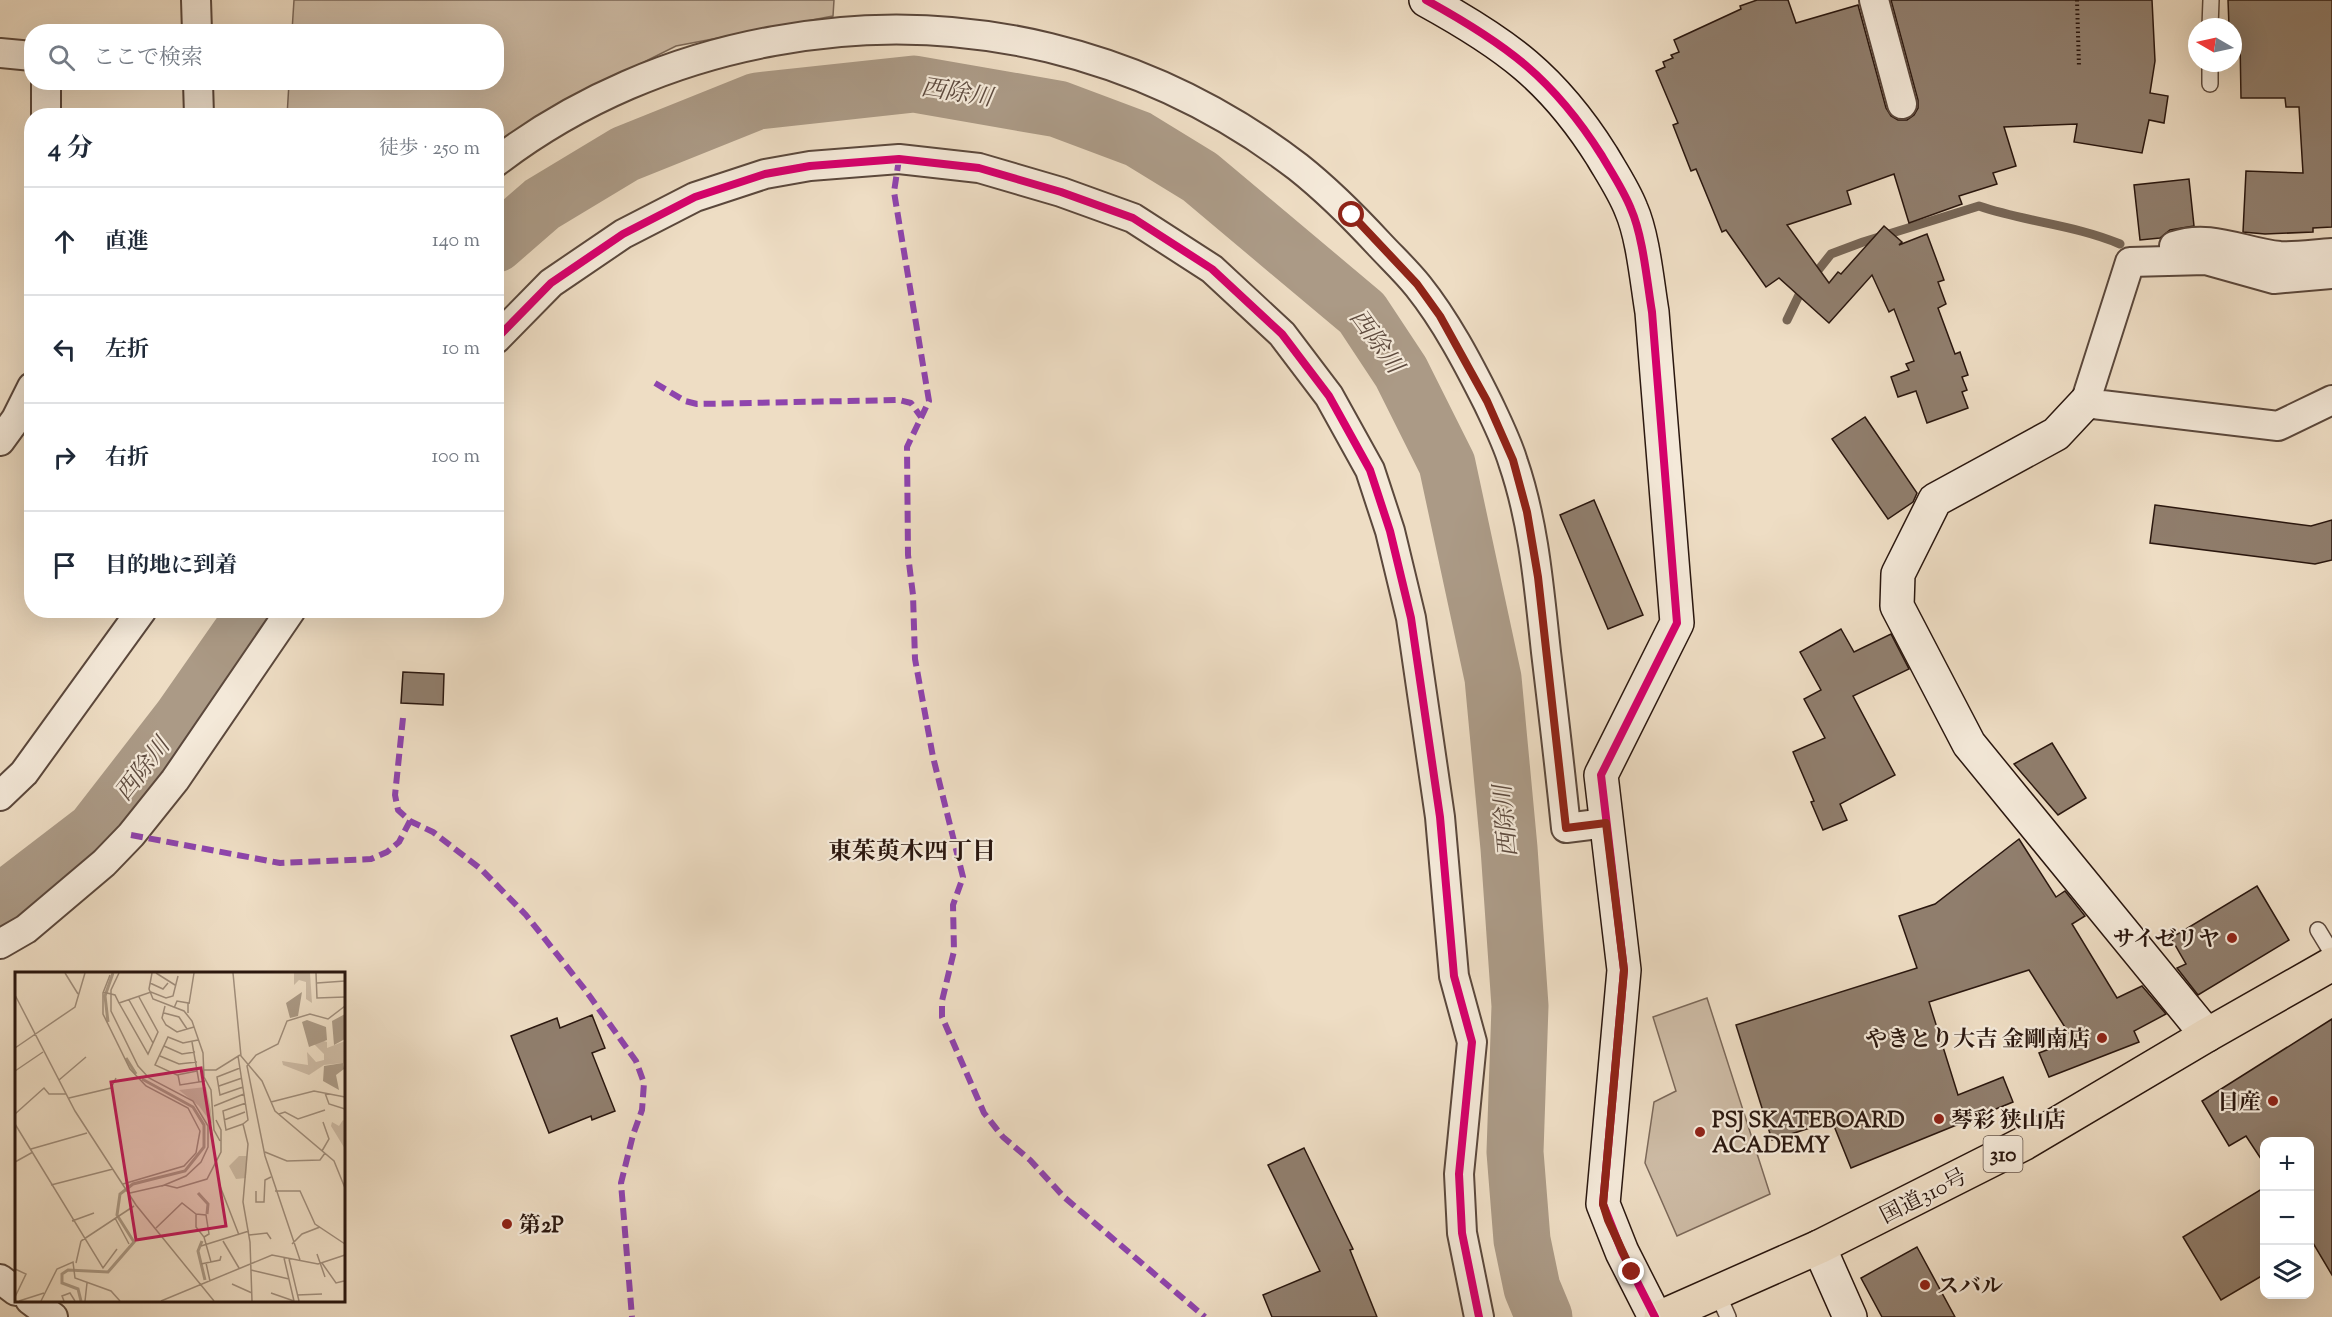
<!DOCTYPE html>
<html lang="ja">
<meta charset="utf-8">
<style>
:root{--surface:#fff;--page:#f6f6f7;--text:#1f2937;--muted:#747a83;--line:#e0e1e3}
body{margin:0;font-family:"Sorts Mill Goudy","Noto Serif JP",serif;background:var(--page);color:var(--text)}
.controls{position:absolute;right:18px;bottom:18px;display:grid;overflow:hidden;border-radius:12px;box-shadow:0 6px 24px #0002}
.controls button{width:54px;height:54px;display:grid;place-items:center;padding:0;border:0;border-bottom:2px solid var(--line);background:var(--surface);color:var(--text);font:30px sans-serif}
.compass{position:absolute;left:2188px;top:18px;width:54px;height:54px;border-radius:50%;background:var(--surface);box-shadow:0 6px 24px #0002;rotate:279deg}
.stop{position:absolute;width:18px;height:18px;margin:-14px;border:4px solid #8f2418;border-radius:50%;background:#fff}
.stop.end{background:#8f2418;border-color:#fff;box-shadow:0 2px 6px #0008}
.list{margin:0;padding:0;list-style:none}
h2{display:flex;justify-content:space-between;align-items:center;height:78px;margin:0;padding:0 24px;font-size:26px}
h2 small{font-size:20px;font-weight:400;color:var(--muted)}
.list li{display:grid;grid-template-columns:39px 1fr auto;gap:18px;align-items:center;box-sizing:border-box;height:108px;padding:0 24px;border-top:2px solid var(--line)}
.list b{display:block;font-size:22px;white-space:nowrap}
.list em{font-size:20px;font-style:normal;color:var(--muted)}
.icon{flex:none;width:33px;height:33px;fill:none;stroke:currentColor;stroke-width:2;stroke-linecap:round;stroke-linejoin:round}
.map{position:relative;flex:none;width:2332px;height:1317px;overflow:hidden}
.search{position:absolute;background:var(--surface);box-shadow:0 6px 24px #0002;left:24px;top:24px;width:480px;height:66px;display:flex;align-items:center;gap:15px;box-sizing:border-box;padding:0 21px;border-radius:24px;color:var(--muted);font-size:22px}
.panel{position:absolute;background:var(--surface);box-shadow:0 6px 24px #0002;left:24px;top:108px;width:480px;height:510px;border-radius:24px}
.map>svg:first-child{display:block}
.green{fill:#cdbba5;stroke:#7c695a;stroke-width:1.5}
.lines{fill:none;stroke-linecap:round;stroke-linejoin:round}
.stream{stroke:#776656;stroke-width:9}
.river{stroke:#ab9a86;stroke-width:57}
.building{fill:#907e6d;stroke:#2a170f;stroke-width:1.5}
.lane-casing{stroke:#5b483c;stroke-width:18}
.street-casing{stroke:#5b483c;stroke-width:32}
.secondary-casing{stroke:#2a170f;stroke-width:36}
.highway-casing{stroke:#2a170f;stroke-width:36}
.path{stroke:#2a170f;stroke-width:4;stroke-dasharray:1.5 3;stroke-linecap:butt}
.lane{stroke:#f4e9d9;stroke-width:15}
.street{stroke:#f4e9d9;stroke-width:28}
.secondary{stroke:#f4e9d9;stroke-width:33}
.highway{stroke:#eeddc4;stroke-width:33}
.quiet{stroke:#8e44ad;stroke-width:6;stroke-dasharray:12 6;stroke-linecap:butt}
.cycleway-casing{stroke:#f4e9d9;stroke-width:11}
.cycleway{stroke:#d6006c;stroke-width:8}
.route{stroke:#8f2418;stroke-width:8}
.poi-dot{fill:#8f2418;stroke:#f4e9d9;stroke-width:2}
.labels{text-anchor:middle;stroke-width:4.5;stroke-linejoin:round;paint-order:stroke}
.shield{fill:#f4e9d9;stroke:#67564c;stroke-width:1.5}
.shield-label{font-size:21px;font-weight:bold;fill:#2a170f}
.poi-label{font-size:22px;font-weight:bold;fill:#2a170f;stroke:#f4e9d9;text-anchor:start}
.street-label{font-size:22px;fill:#2a170f;stroke:#f4e9d9}
.water-label{font-size:24px;font-style:italic;fill:#5e4b3f;stroke:#f4e9d9}
.neighbourhood-label{font-size:24px;font-weight:bold;fill:#2a170f;stroke:#f4e9d9}
.inset-river{fill:none;stroke:#ab9a86;stroke-width:3}
.inset-road{fill:none;stroke:#a08e7c;stroke-width:1.5}
.view{fill:#c2185b;fill-opacity:0.15;stroke:#c2185b;stroke-width:3}
.inset-edge{fill:none;stroke:#2a170f;stroke-width:3}
</style>
<div class="map">
<svg width="2332" height="1317" viewBox="0 0 2332 1317">
<rect width="100%" height="100%" fill="#eeddc4"/>
<filter id="stains"><feTurbulence type="fractalNoise" baseFrequency=".00333" numOctaves="4"/><feColorMatrix values="0 0 0 0 .2 0 0 0 0 .09 0 0 0 0 .02 0 0 0 .5 -.17"/></filter>
<radialGradient id="worn" r=".72"><stop offset=".6" stop-color="#630" stop-opacity="0"/><stop offset="1" stop-color="#630" stop-opacity=".3"/></radialGradient>
<g class="green">
<path d="M294,0h540l-1,16 -157,30 -134,67 -45,38 -1,-35h-209l2,-33 207,-1v-50l-204,-1z"/>
<path d="M1707,998l63,196 -93,42 -32,-73 9,-61 22,-11 -23,-74z"/>
</g>
<g class="lines">
<path class="stream" d="M1787,320l13,-27 31,-39 32,-12 116,-36c47,16 96,19 141,38"/>
<g class="river">
<path d="M496,244l46,-40 83,-50 132,-53 157,-17 144,25 80,30 62,38 162,136 39,59 46,92 46,214 16,170 11,158 -5,146 7,88 10,48 12,29"/>
<path d="M0,903l95,-73 86,-111 76,-109"/>
</g>
</g>
<g class="building">
<path d="M1757,0h31l8,23 62,-18 28,103 5,8 7,4h9l7,-5 4,-7v-8l-27,-100h261l3,61 -5,32 18,3 -4,27 -15,-3 -7,33 -68,-11 3,-18 -73,3 12,39 -23,7 4,11 -38,12 3,8 -53,19 -15,-49 -47,17 4,13 -64,21 42,58 9,-11 3,2 43,-48 18,16 -3,3 28,-11 17,46 -6,2 8,22 -8,4 17,46 5,-2 8,23 -6,2 5,13 -5,2 6,16 -41,15 -11,-32 -18,6 -7,-20 18,-7 -3,-6 8,-3 -20,-52 -5,3 -17,-37 -43,48 -50,-45 -13,9 -40,-57 -4,2 -26,-63 -5,2 -18,-46 5,-2 -22,-52 9,-4 -2,-5 10,-4 -2,-3 8,-3 -5,-12 67,-31 -1,-3z"/>
<path d="M2228,0h104v227l-19,1v4l-48,2 -22,-2 3,-61 57,2 -4,-66h-13l-1,-9h-44l-1,-58 -7,1v-14h-4z"/>
<path d="M2189,179l5,47 -24,4 -10,8 -20,2 -6,-55z"/>
<path d="M1865,417l52,76 -4,9 -25,17 -56,-80z"/>
<path d="M1594,500l49,115 -35,14 -48,-114z"/>
<path d="M2155,505l156,21 21,-6v40l-17,4 -165,-21z"/>
<path d="M1841,629l13,23 37,-18 18,35 -56,27 42,79 -55,29 7,16 -24,10 -12,-28 3,-1 -21,-49 32,-14 -21,-39 17,-9 -21,-38z"/>
<path d="M403,672l41,2 -1,31 -42,-2z"/>
<path d="M2052,743l34,55 -28,17 -44,-51z"/>
<path d="M2019,839l37,58 9,-6 20,25 -13,8 45,74 25,-12 24,28 -32,17 5,11 -90,35 -10,-24 34,-13 -44,-70 -100,32 29,93 45,-18 10,25 -162,66 -19,-47 -60,19 -36,-115 181,-57 -18,-52 36,-12z"/>
<path d="M2257,886l32,54 -91,55 -21,-27 9,-4 -15,-26z"/>
<path d="M592,1015l13,33 -13,5 23,58 -23,9 -1,-4 -42,17 -38,-97 46,-18 3,10z"/>
<path d="M2332,1019v256l-22,-37v-96h-45v23l-19,-29 -17,10 -27,-45z"/>
<path d="M1304,1148l49,101 -3,1 27,67h-105l-9,-22 57,-24 -52,-106z"/>
<path d="M2265,1187v87l-44,26 -38,-63z"/>
<path d="M1917,1247l38,70h-73l-21,-39z"/>
</g>
<g class="lines">
<defs>
<g id="lane">
<path d="M2210,27l1,-27"/>
<path d="M2210,84v-21"/>
<path d="M2318,930l14,23"/>
<path d="M1717,1292l11,25"/>
</g>
<g id="street">
<path d="M196,0l1,32"/>
<path d="M1874,0l28,104"/>
<path d="M0,53l32,3"/>
<path d="M46,82v34"/>
<path d="M198,82l1,34"/>
<path d="M496,162c81,-62 178,-103 278,-121 185,-35 374,11 524,126 29,23 56,50 81,77 13,14 27,27 39,42 28,35 50,77 70,117 9,19 19,39 25,59 21,61 26,126 33,190 7,58 14,117 20,176l40,-5"/>
<path d="M2174,246c37,-13 70,7 106,10 17,1 35,-2 52,-3"/>
<path d="M2332,274l-58,5 -68,-19 -76,2 -45,141 193,23 54,-26"/>
<path d="M496,339l55,-56 72,-49 72,-37 70,-23 45,-8 89,-7 80,9 82,24 72,26 79,51 70,65 47,62 41,74 20,61 21,87 29,199 14,159 18,66 -13,132 3,59 17,84"/>
<path d="M0,441l16,-22 16,-32"/>
<path d="M0,796l24,-23 118,-163"/>
<path d="M0,944l26,-15 78,-66 27,-28 44,-55 116,-170"/>
<path d="M0,1279l16,12"/>
<path d="M30,1300l23,17"/>
</g>
<g id="secondary">
<path d="M1426,0c80,44 127,78 176,156 10,17 22,35 29,53 12,27 16,73 21,103l25,311 -76,152 23,195 -21,234 19,48 33,65"/>
<path d="M2085,403l-29,31 -121,66 -37,74 -1,32 72,138 238,291"/>
<path d="M1819,1247l31,70"/>
</g>
<path id="highway" d="M1661,1317l158,-70 204,-103 184,-109 125,-71"/>
</defs>
<use href="#lane" class="lane-casing"/>
<use href="#street" class="street-casing"/>
<use href="#secondary" class="secondary-casing"/>
<use href="#highway" class="highway-casing"/>
<path class="path" d="M2077,0l2,67"/>
<use href="#lane" class="lane"/>
<use href="#street" class="street"/>
<use href="#secondary" class="secondary"/>
<use href="#highway" class="highway"/>
<g class="quiet">
<path d="M899,159l-5,33 35,209 -22,46 1,108 5,40 2,64 18,98 30,120 -10,28 1,46 -12,50v16l42,96 19,24 27,23 34,37 141,120"/>
<path d="M655,383l30,18 12,3 202,-4 12,3 10,14"/>
<path d="M403,718l-8,77 3,15 12,11 23,11 48,37 45,46 60,76 50,70 8,22 -2,27 -9,25 -12,48 11,134"/>
<path d="M131,835l149,28 91,-4 16,-7 12,-10 11,-21"/>
</g>
<defs>
<g id="cycleway">
<path d="M1426,0c80,44 127,78 176,156 10,17 22,35 29,53 12,27 16,73 21,103l25,311 -76,152 23,195 -21,234 19,48 33,65"/>
<path d="M496,339l55,-56 72,-49 72,-37 70,-23 45,-8 89,-7 80,9 82,24 72,26 79,51 70,65 47,62 41,74 20,61 21,87 29,199 14,159 18,66 -13,132 3,59 17,84"/>
</g>
</defs>
<use href="#cycleway" class="cycleway-casing"/>
<use href="#cycleway" class="cycleway"/>
</g>
<g class="lines">
<path class="route" d="M1352,215l65,69 23,32 47,85 26,59 14,52 11,65 28,251 40,-5 18,147 -21,234 5,16 24,52"/>
</g>
<g class="poi-dot">
<circle cx="2232" cy="938" r="6"/>
<circle cx="2102" cy="1038" r="6"/>
<circle cx="2273" cy="1101" r="6"/>
<circle cx="1939" cy="1119" r="6"/>
<circle cx="1700" cy="1132" r="6"/>
<circle cx="507" cy="1224" r="6"/>
<circle cx="1925" cy="1285" r="6"/>
</g>
<g class="labels">
<rect class="shield" x="1983.5" y="1136" width="39" height="36" rx="4.5"/>
<g class="shield-label">
<text x="2003" y="1161">310</text>
</g>
<g class="poi-label">
<text x="2220" y="946" text-anchor="end">サイゼリヤ</text>
<text x="2090" y="1046" text-anchor="end">やきとり大吉 金剛南店</text>
<text x="2261" y="1109" text-anchor="end">日産</text>
<text x="1712" y="1127">PSJ SKATEBOARD<tspan x="1712" dy="25">ACADEMY</tspan></text>
<text x="1951" y="1127">琴彩 狭山店</text>
<text x="519" y="1232">第2P</text>
<text x="1937" y="1293">スバル</text>
</g>
<g class="street-label">
<text transform="translate(1923 1195) rotate(-27)" y="8">国道310号</text>
</g>
<g class="water-label">
<text transform="translate(957 92) rotate(9)" y="8">西除川</text>
<text transform="translate(1377 341) rotate(54)" y="8">西除川</text>
<text transform="translate(142 769) rotate(-52)" y="8">西除川</text>
<text transform="translate(1505 821) rotate(-95)" y="8">西除川</text>
</g>
<g class="neighbourhood-label">
<text x="912" y="859">東茱萸木四丁目</text>
</g>
</g>
<g transform="translate(15 972)">
<rect width="330" height="330" fill="#eeddc4"/>
<path d="M279,1h16l2,30 -6,-4v-17l-7,-2 -5,5zM305,68l7,2v6l18,-7v25l-2,-3 -19,2 -15,10 -26,-10 -1,-4 26,4 -1,-13 9,10 8,-2v-6l-10,-10zM191,115l5,23 1,14 -13,-18 -20,-16zM328,148l2,1v28l-14,-23 1,-4 7,4zM224,184h8l-1,22 -10,1 -7,-13z" fill="#cdbba5"/>
<path d="M287,20l-4,24 -8,2 -4,-15zM330,42v25l-11,6 -2,-24zM292,48l19,7 1,13 -18,7 -7,-25zM328,91l1,6 -8,6 3,15 -16,-9 1,-15z" fill="#ab9a86"/>
<path class="inset-river" d="M93,50l-3,-26 8,-23M111,86l10,16M183,221l10,11 -1,10M187,269l-4,10 7,29M66,329l-3,-12 -16,-6v-9l6,-4 40,2 26,-30 -17,-27 3,-21 13,-10 52,-13 19,-24v-22l-11,-18 -51,-28"/>
<path class="inset-road" d="M50,1l13,21M104,1l-8,17v21l27,55 11,12 44,23 15,25v21l-7,15 -15,14 -24,10M137,1l-3,16 4,10 31,12 8,10 11,32 1,24 7,13 3,40 6,11M141,1l19,12M218,1l8,83 21,25 13,30 59,50 11,27M301,1l1,25 28,-1M95,3l-7,18v21l27,55 16,17 42,22 12,23 -4,22 -12,13 -61,18M135,11l13,6 5,-6M302,11l28,-2M88,20l12,3 4,8 32,-11 15,6 7,-2 5,-20M0,23l60,116 61,94 78,96M114,28l24,43M104,31l29,51 10,-22 -19,-35M174,32l5,-31M150,34l-3,12 4,7 11,7 17,-5M159,36l3,-7 11,2v10M149,41l15,4 8,12M177,70l7,40M149,74l18,8 13,-2M0,76l60,-41 10,-34M145,84l19,8 18,-2M223,84l10,64 -5,4 5,20 -5,58 7,40 2,59M225,96l-23,9 3,18 23,-8M189,98h12l24,-15M0,99l28,-19M182,99l-20,4 -22,-10 13,-28 15,6 15,-3M163,103l2,10 25,-4M44,108l27,-23M204,114l23,-8M310,121l4,11 16,5M54,126l42,-10 5,-10M256,130l43,-11 31,6M199,134l30,-12M0,142l29,-26 5,6h17M264,142l6,-2 13,7 27,-9M209,148l21,-8M0,152l88,144 14,-19M228,152l-17,6 -3,-19 23,-8M16,177l56,-16M307,179l7,-12 -6,-17M250,180l22,9 33,-1 5,-7M0,190l18,-10M36,213l62,-16M205,214l19,49M241,219v11h8l1,-22 6,-3M260,219h25l15,33 30,20M115,221l35,-8 12,3 30,-9 14,-27v-22l-5,-10M181,242v13l8,10 7,25M100,246l14,26M57,249l22,-8M141,256l26,-25 14,11 10,1 3,19 -5,3M234,263l18,-2 4,6M66,269l53,-35M208,269l16,27M277,272l10,-10 18,-7M186,274l48,-15M302,282l8,23M269,286l10,43M274,287l10,42M285,288l-35,-104 -18,-90 9,-11 22,-11 9,-23 23,-7 18,5 17,-13M61,291l5,-22M191,291l4,18M307,291l14,20 8,-2M186,292l19,-4 1,-4M0,297l11,5 -11,23M236,298l38,9M217,312l20,9M256,321l23,8M282,323l25,-1M4,329l25,-8M26,329l16,-32 16,-7 2,16 36,13 9,10M49,329l-2,-5 8,-3 5,8M70,329l2,-18M146,329l111,-46 46,9 27,-9"/>
<path class="view" d="M186,96l25,158 -90,14 -25,-158z"/>
<rect width="330" height="330" class="inset-edge"/>
</g>
<rect width="100%" height="100%" filter="url(#stains)"/>
<rect width="100%" height="100%" fill="url(#worn)"/>
</svg>
<div class="controls">
<button>+</button>
<button>−</button>
<button><svg class="icon" aria-label="layers" viewBox="0 0 24 24"><path d="M12 4l9 5-9 5-9-5zM3 14l9 5 9-5"/></svg></button>
</div>
<svg class="compass" viewBox="-18 -18 36 36"><path d="M0-13l5 13h-10z" fill="#e53935"/><path d="M0 13l5-13h-10z" fill="#747a83"/></svg>
<div class="stop" style="left:1352px;top:215px"></div>
<div class="stop end" style="left:1632px;top:1272px"></div>
<div class="search"><svg class="icon" aria-label="search" viewBox="0 0 24 24"><circle cx="10" cy="10" r="6"/><path d="M15 15l6 6"/></svg>ここで検索</div>
<section class="panel">
<h2>4 分<small>徒歩 · 250 m</small></h2>
<ul class="list">
<li><svg class="icon" aria-label="ahead" viewBox="0 0 24 24"><path d="M12 20V5M6 11l6-6 6 6"/></svg><div><b>直進</b></div><em>140 m</em></li>
<li><svg class="icon" aria-label="left" viewBox="0 0 24 24"><path d="M17 20v-9H6M10 6l-5 5 5 5"/></svg><div><b>左折</b></div><em>10 m</em></li>
<li><svg class="icon" aria-label="right" viewBox="0 0 24 24"><path d="M7 20v-9h11M14 6l5 5-5 5"/></svg><div><b>右折</b></div><em>100 m</em></li>
<li><svg class="icon" aria-label="arrive" viewBox="0 0 24 24"><path d="M6 21V4h12l-3 4 3 4H6"/></svg><div><b>目的地に到着</b></div></li>
</ul>
</section>
</div>
